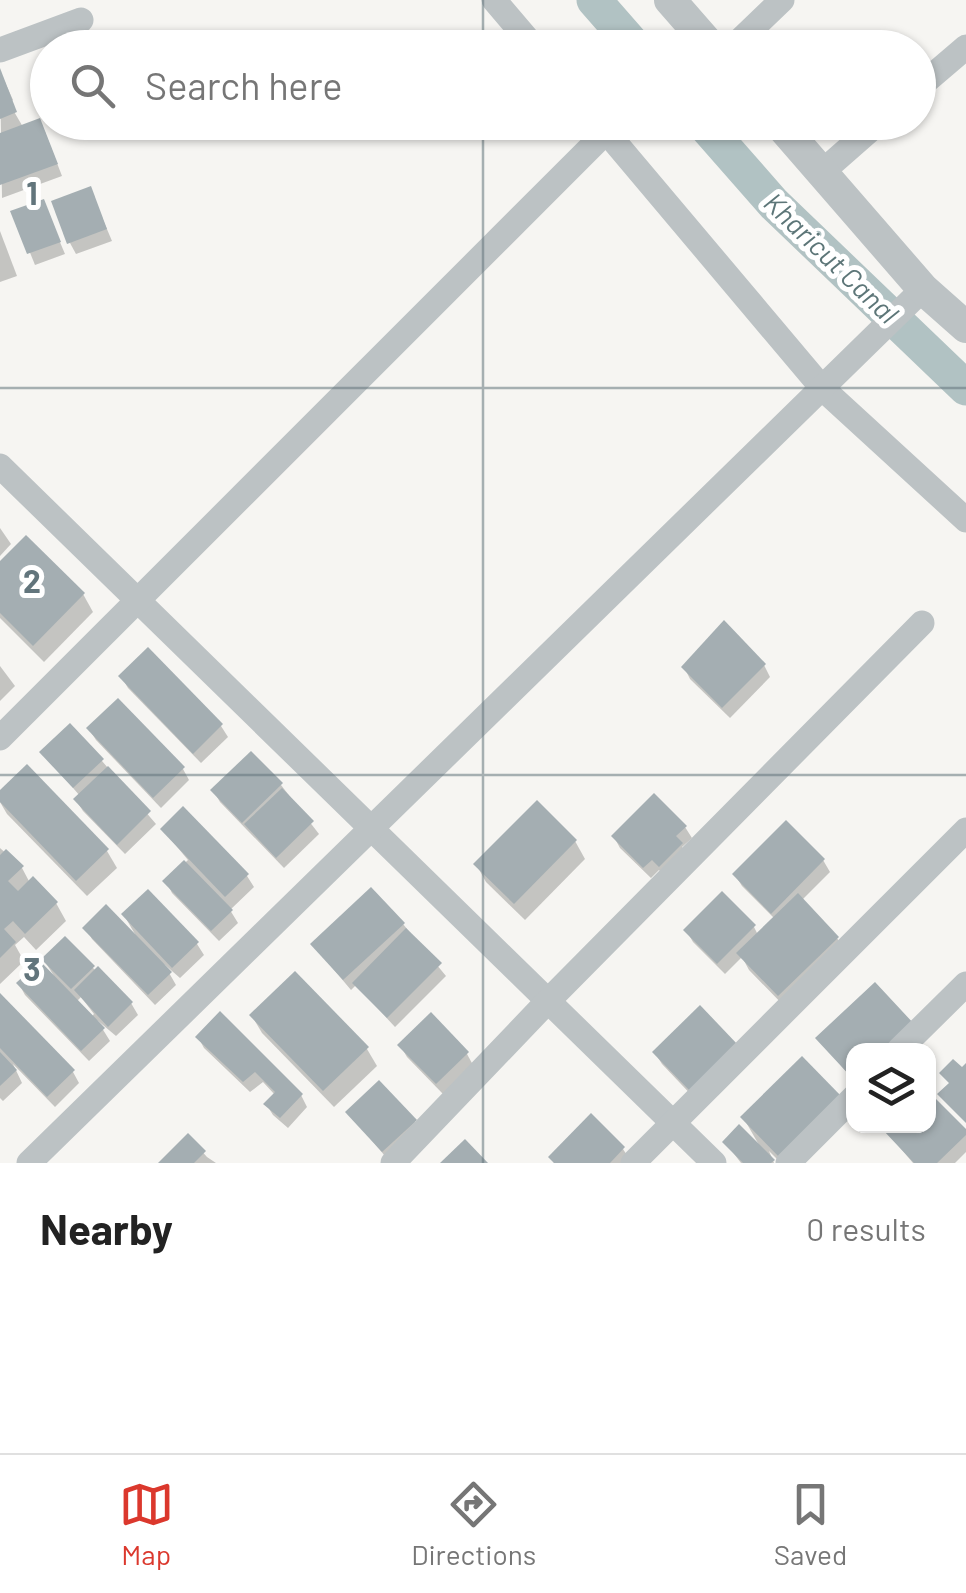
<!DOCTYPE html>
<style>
:root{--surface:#fff;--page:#f6f6f6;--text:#222;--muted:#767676;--line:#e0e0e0;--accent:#db382d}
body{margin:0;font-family:Barlow,sans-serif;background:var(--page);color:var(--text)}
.controls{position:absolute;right:30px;bottom:30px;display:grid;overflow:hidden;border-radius:20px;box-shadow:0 2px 8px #0004}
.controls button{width:90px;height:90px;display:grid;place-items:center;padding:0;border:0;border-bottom:2px solid var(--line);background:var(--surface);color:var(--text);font:50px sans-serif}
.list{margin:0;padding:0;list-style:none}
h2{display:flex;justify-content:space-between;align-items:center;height:130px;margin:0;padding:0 40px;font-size:42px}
h2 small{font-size:32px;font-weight:400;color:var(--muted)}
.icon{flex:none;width:55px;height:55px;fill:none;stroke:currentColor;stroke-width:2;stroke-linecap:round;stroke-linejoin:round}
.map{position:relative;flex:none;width:966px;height:1163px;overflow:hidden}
.search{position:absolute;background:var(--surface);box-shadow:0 2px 8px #0004;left:30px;right:30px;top:30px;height:110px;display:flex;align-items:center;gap:25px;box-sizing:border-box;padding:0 35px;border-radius:55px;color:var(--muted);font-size:38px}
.sheet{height:290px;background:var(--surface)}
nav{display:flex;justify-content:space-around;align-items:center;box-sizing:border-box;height:140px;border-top:2px solid var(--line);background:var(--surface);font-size:28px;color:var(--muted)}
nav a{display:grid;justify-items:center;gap:5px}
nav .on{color:var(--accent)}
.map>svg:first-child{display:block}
.shadow{fill:#0003;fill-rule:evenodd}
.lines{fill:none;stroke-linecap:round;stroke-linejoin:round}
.canal{stroke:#b1c2c3;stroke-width:35}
.building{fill:#a4aeb2}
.minor{stroke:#bcc2c4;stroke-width:25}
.tertiary{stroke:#bcc2c4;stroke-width:32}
.grid{fill:none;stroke:#62757c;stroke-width:2.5;stroke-opacity:0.55}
.labels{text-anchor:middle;stroke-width:10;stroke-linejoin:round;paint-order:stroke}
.water-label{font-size:28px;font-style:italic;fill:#5d7678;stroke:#fff}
.grid-label{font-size:32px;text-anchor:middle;font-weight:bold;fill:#62757c;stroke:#fff;stroke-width:10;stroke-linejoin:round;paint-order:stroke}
</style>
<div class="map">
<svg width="966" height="1163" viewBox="0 0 966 1163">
<rect width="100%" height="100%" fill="#f6f5f2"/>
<g class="shadow">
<path d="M0,71l13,29 -4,3 14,24 22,5 17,44 -60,22z"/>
<path d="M90,189l22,52 -36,13 -6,-11z"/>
<path d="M43,202l22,52 -30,11 -21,-52z"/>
<path d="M0,231l17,45 -17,6z"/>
<path d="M0,528l11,16 -11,12z"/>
<path d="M0,564l83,30 10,18 -49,50 -44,-44z"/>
<path d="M148,650l73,76 7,11 -27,26 -73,-75 -7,-12z"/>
<path d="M764,665l6,12 -40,41 -40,-39 -6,-12z"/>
<path d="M0,666l15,20 -15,15z"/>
<path d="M89,729l94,40 6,11 -28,28 -65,-68z"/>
<path d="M42,752l60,9 54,63 -31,30 -42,-43 -7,-11 4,-4z"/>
<path d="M281,785l38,49 -35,34 -64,-66 -7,-12z"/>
<path d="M0,794l107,57 10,17 -30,28 -80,-82 -7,-12z"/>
<path d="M183,810l64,66 7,11 -24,23 8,13 -19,18 -47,-48 -6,-12 22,-21 -25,-30z"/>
<path d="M685,827l7,11 -10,9 5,9 -20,21 -8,-7 -8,8 -31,-30 -6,-11z"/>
<path d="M575,841l10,18 -60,61 -39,-38 -10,-18z"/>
<path d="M0,848l22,20 8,15 26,20 10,18 -30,29 -12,-13 -9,8 9,16 -24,23z"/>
<path d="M823,860l7,12 -29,29 36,37 10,17 -58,56 -40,-41 -7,-13 -17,17 -32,-32 -7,-12 68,-3 4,8 17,-16 -33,-33 -7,-11z"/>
<path d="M148,892l49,52 7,11 -24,23 -16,-14 12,21 -21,20 -63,-66 -6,-11 50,8 -12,-21z"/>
<path d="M403,924l43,52 -51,51 -39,-42 -5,5 -38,-45z"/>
<path d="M44,960l49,8 38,35 7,12 -22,21 -19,-16 13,21 -21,20 -64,-66 -6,-11 35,-8zM81,997l13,17 -3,3 -15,-15z"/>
<path d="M0,996l73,76 6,11 -24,24 -42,-43 9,19 -19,18 -3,-3z"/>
<path d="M700,1009l-2,93 -36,-38 -7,-11z"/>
<path d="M252,1016l115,33 10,17 -43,41 -72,-74z"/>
<path d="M198,1037l103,58 6,12 -19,21 -15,-13 -7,-11 9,-9 -12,-13 -13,10 -46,-44z"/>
<path d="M818,1038l88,12h-52v31z"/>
<path d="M400,1045l67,9 6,11 -30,29 -36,-37z"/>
<path d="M802,1060l-21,103 -12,-12 5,12h-33l-16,-21 34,3 -16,-28z"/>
<path d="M348,1112l67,10 6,11 -31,29z"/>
<path d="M892,1126h36l38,7v19l-11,11h-42l-27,-32z"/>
<path d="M188,1136l19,21 9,6h-55z"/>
<path d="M623,1149l7,11 -3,3h-73l-3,-6z"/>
</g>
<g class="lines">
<g class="canal">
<path d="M594,0l42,48"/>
<path d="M702,122l72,82 192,184"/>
</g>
</g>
<g class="building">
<path d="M0,68l17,44 -17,7z"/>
<path d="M40,118l18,46 -58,21v-52z"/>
<path d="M91,186l16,43 -40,15 -16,-43z"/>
<path d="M44,199l17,43 -34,12 -17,-43z"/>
<path d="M26,535l59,58 -52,53 -33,-33v-52z"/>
<path d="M724,620l42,44 -44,44 -41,-41z"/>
<path d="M148,647l75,77 -30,30 -75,-78z"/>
<path d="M118,698l67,69 -32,31 -67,-70z"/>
<path d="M70,723l34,36 -31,29 -34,-36z"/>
<path d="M251,751l32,32 -41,40 -32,-33z"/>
<path d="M27,764l82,85 -33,32 -76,-79v-12z"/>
<path d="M108,766l43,45 -34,34 -44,-46z"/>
<path d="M282,788l32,33 -38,37 -32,-34z"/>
<path d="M654,793l33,33 -11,10 7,7 -24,24 -7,-7 -9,8 -32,-32z"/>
<path d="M537,800l40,40 -63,64 -41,-40z"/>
<path d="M183,806l66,68 -24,23 -65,-68z"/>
<path d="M786,820l39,39 -54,55 -39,-40z"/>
<path d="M6,849l18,17 -16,15 10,10 15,-15 25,26 -33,32 -12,-13 -9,8 12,13 -16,16v-103z"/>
<path d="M184,860l49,50 -22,21 -49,-50z"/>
<path d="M371,887l34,36 -62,57 -33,-36z"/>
<path d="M148,889l51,53 -27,26 -51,-54z"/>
<path d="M722,891l34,34 -39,39 -34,-34z"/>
<path d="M798,893l41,44 -61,59 -42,-43z"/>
<path d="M106,904l66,68 -24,23 -66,-67z"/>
<path d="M406,928l36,35 -55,55 -35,-35z"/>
<path d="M65,936l30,30 -24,23 -30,-30z"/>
<path d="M40,961l65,67 -24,23 -65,-68z"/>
<path d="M98,966l35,36 -25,25 -34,-37z"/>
<path d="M295,971l74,76 -46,44 -74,-76z"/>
<path d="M875,982l40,43 -27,25h-34v30l-39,-42z"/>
<path d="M0,993l75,77 -28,27 -47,-49z"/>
<path d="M700,1005l39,41 -48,46 -39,-40z"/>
<path d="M220,1011l83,83 -23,24 -17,-14 12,-12 -20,-20 -12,10 -48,-45z"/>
<path d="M431,1012l38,40 -33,32 -39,-39z"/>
<path d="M0,1052l17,18 -17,16z"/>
<path d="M802,1056l40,41 -62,61 -40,-41z"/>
<path d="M953,1059l9,8 4,-4v60l-29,-29 12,-11 -10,-10z"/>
<path d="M379,1080l38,40 -35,32 -37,-40z"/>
<path d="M928,1091l38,38v6l-29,28h-23l-31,-33 5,-4h40z"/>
<path d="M591,1113l34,34 -15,16h-56l-6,-6z"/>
<path d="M739,1124l36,36 -4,3h-28l-21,-21z"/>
<path d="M188,1133l18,18 -12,12h-36z"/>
<path d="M465,1139l23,24h-48z"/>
</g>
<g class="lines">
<g class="minor">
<path d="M494,0l41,48"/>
<path d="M732,48l50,-48"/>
<path d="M0,50l81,-30"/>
<path d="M918,88l48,-41"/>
<path d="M598,122l225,267 143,131"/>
<path d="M822,172l57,-50"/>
<path d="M0,466l714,697"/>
<path d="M0,738l606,-606"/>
<path d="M899,1050l67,-66"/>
<path d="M29,1163l894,-874"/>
<path d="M393,1163l155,-162 374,-378"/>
<path d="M633,1163l333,-333"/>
<path d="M788,1163l66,-66"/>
</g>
<g class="tertiary">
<path d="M670,0l42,48"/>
<path d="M778,122l145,167 43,38"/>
</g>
</g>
<path class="grid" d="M483,0v48M483,122v1041M0,388h966M0,775h966"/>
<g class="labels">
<g class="water-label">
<text transform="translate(831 258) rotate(44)" y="10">Kharicut Canal</text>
</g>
</g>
<g class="grid-label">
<text x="32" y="205">1</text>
<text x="32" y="593">2</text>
<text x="32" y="981">3</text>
</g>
</svg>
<div class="controls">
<button><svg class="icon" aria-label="layers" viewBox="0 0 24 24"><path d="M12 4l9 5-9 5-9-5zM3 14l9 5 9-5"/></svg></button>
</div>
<div class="search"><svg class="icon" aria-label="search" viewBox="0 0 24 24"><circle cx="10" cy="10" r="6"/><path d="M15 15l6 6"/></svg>Search here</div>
</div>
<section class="sheet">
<h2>Nearby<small>0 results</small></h2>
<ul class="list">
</ul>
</section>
<nav>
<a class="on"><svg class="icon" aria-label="map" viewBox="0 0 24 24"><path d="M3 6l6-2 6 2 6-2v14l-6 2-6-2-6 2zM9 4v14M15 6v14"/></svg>Map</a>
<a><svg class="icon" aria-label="directions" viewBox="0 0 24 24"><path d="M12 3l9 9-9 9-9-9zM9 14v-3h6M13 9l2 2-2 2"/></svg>Directions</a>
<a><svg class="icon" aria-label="saved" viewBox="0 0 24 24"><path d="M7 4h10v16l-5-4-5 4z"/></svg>Saved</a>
</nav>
